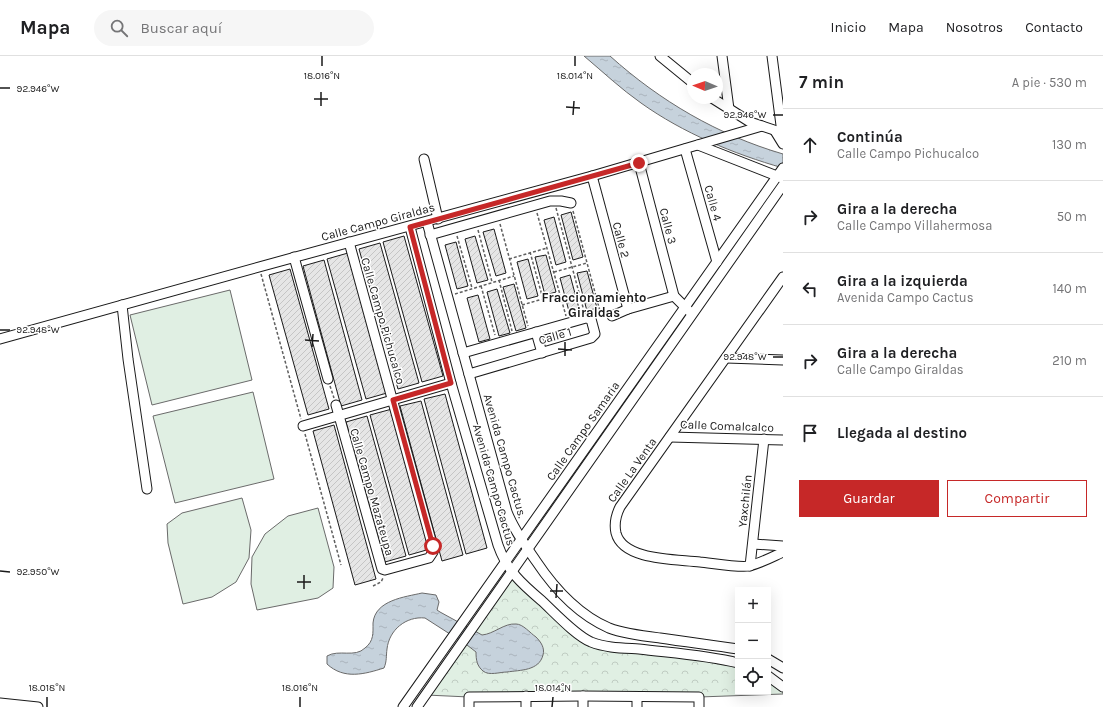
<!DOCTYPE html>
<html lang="es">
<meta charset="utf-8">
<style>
:root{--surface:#fff;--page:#f6f6f6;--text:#202124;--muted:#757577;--line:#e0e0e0;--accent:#c62828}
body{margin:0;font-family:Karla,sans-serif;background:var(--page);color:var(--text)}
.controls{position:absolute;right:12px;bottom:12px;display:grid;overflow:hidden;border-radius:0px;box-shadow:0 4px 16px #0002}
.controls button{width:36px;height:36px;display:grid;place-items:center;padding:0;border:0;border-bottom:1px solid var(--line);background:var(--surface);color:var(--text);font:20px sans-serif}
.compass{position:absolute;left:687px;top:12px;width:36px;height:36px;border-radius:50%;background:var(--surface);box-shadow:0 4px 16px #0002;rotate:272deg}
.stop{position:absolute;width:12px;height:12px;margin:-9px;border:3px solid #c62828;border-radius:50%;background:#fff}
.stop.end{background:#c62828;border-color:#fff;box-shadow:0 1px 4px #0008}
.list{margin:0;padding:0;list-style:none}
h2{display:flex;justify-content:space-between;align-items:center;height:52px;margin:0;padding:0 16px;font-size:17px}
h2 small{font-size:13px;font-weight:400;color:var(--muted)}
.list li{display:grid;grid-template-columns:26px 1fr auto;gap:12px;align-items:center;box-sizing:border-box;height:72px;padding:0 16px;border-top:1px solid var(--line)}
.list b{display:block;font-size:15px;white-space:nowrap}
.list p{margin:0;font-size:13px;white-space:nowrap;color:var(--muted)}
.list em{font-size:13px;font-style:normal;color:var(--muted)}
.actions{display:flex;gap:8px;padding:12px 16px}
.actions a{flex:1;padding:9px 0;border:1px solid var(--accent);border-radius:0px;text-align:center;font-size:14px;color:var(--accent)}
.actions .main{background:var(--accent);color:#fff}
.icon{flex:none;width:22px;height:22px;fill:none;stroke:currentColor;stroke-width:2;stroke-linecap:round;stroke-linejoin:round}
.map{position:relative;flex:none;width:783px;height:651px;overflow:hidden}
header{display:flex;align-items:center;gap:24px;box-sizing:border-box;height:56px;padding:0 20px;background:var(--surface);border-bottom:1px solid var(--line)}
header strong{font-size:19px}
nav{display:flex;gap:22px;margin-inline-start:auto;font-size:14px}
.search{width:280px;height:36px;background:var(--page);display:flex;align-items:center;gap:10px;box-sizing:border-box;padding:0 14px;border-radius:22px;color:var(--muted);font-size:15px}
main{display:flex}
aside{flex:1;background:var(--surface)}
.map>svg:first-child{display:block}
.park{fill:url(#park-crowns);stroke:#6a6a6a}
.garden{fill:#e0efe3;stroke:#6a6a6a}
.water{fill:url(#water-ripples);stroke:#6a6a6a}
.building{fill:url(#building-hatch);stroke:#1a1a1a}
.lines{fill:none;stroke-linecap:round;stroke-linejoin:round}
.minor-casing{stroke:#1a1a1a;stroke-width:11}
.path{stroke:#5f5f5f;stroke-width:1.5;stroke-dasharray:3 2;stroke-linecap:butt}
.minor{stroke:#fff;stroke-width:9}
.route{stroke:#c62828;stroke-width:5}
.ticks{fill:none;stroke:#1a1a1a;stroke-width:1.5}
.labels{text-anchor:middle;stroke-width:3;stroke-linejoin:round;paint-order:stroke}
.street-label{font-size:12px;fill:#1a1a1a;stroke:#fff}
.neighbourhood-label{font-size:13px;font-weight:bold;fill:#1a1a1a;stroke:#fff}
.ticks-label{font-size:10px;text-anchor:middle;fill:#1a1a1a;stroke:#fff;stroke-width:3;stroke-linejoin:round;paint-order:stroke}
</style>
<header>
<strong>Mapa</strong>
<div class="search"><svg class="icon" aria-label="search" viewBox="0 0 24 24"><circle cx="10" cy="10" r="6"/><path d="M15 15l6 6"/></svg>Buscar aquí</div>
<nav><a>Inicio</a><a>Mapa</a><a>Nosotros</a><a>Contacto</a></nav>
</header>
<main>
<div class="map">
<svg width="783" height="651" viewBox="0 0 783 651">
<defs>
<pattern id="park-crowns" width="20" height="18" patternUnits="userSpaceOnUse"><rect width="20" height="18" fill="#e0efe3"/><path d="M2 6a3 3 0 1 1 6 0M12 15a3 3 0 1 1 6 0" fill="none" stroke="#c0ccc2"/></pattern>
<pattern id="water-ripples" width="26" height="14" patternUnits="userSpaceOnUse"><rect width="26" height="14" fill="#c6d2dc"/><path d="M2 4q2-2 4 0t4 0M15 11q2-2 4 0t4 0" fill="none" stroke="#aab4bc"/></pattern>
<pattern id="building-hatch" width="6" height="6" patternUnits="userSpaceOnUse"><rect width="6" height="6" fill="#e6e6e6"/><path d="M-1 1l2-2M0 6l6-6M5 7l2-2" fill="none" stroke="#c5c5c5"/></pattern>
</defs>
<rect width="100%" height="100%" fill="#fff"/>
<path class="park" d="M512,516l75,67 151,24v29h30v-16l15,11v7l-84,3h-230l-43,-2z"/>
<g class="garden">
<path d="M230,234l22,90 -100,25 -22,-90z"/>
<path d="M253,336l21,87 -99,24 -22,-87z"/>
<path d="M242,442l9,32 -2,28 -13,24 -24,15 -29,7 -15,-61 -1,-19 15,-11z"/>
<path d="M318,452l16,59 -1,21 -15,10 -61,12 -6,-26 1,-27 13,-23 23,-18z"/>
</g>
<g class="water">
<path d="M584,0h26c50,45 108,79 173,98v14c-49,-14 -100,-35 -142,-65 -20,-14 -38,-31 -57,-47z"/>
<path d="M422,537l14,2 3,7 -2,8 3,2 42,23c12,-1 22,-12 34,-11 7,0 14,9 20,13 5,5 9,11 7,18 -4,16 -23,15 -36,17 -7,0 -18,4 -24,-1 -6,-5 -7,-11 -7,-19l-9,-7 -42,-27c-19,-2 -36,12 -38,31 -1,7 0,12 -3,19 -19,6 -40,12 -57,-4v-8c12,-7 28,2 38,-8 9,-7 8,-15 8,-25 2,-23 32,-26 49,-30z"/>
</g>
<g class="building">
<path d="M571,156l12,45 -10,3 -12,-45z"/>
<path d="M554,161l12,45 -10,3 -12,-45z"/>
<path d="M494,173l12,44 -10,3 -13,-44z"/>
<path d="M404,180l39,140 -21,6 -39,-140z"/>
<path d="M475,180l13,44 -11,3 -12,-44z"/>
<path d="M456,186l12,44 -11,3 -12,-44z"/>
<path d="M380,187l39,140 -21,6 -39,-140z"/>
<path d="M348,197l39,140 -21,6 -39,-140z"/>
<path d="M546,199l10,37 -11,3 -10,-38z"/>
<path d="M528,203l10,37 -11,3 -10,-37z"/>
<path d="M324,204l38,140 -21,6 -38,-140z"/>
<path d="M290,213l39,140 -21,6 -39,-140z"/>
<path d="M587,215l10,37 -10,3 -10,-38z"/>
<path d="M570,219l10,37 -10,3 -10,-37z"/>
<path d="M514,228l12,44 -10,3 -13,-44z"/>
<path d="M497,233l13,44 -11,3 -12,-44z"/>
<path d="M478,239l12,44 -11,3 -12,-44z"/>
<path d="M445,338l42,154 -21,6 -42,-155z"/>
<path d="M421,345l42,154 -21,6 -42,-155z"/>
<path d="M392,353l38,140 -21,6 -39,-140z"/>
<path d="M367,360l39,140 -21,6 -39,-140z"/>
<path d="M334,369l42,154 -21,6 -42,-154z"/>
</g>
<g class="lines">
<defs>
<g id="minor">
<path d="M660,0l33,27"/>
<path d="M722,0l7,53"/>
<path d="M772,0l10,77"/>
<path d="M712,42l38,24 33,11"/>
<path d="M775,75l8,13"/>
<path d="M698,89l84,33"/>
<path d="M685,93l32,113"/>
<path d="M424,103l14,60"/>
<path d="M639,107l35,133 15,15"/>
<path d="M592,120l36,133"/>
<path d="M427,166l80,290c7,18 18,33 29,49 18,27 43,54 73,67 16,6 34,8 51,10 26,4 52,7 78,11"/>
<path d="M410,171l41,156 47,162c9,26 24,39 44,56 13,12 33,34 49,41 15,6 32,6 48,7 33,4 67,6 99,14"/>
<path d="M430,179l120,-34h11l10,2"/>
<path d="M294,201l34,122"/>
<path d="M783,221l-163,230c-4,8 -6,17 -4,26 7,28 61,26 84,29 11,1 40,6 49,4 12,-3 23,-9 34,-14"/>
<path d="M122,249l6,54 19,130"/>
<path d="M612,260l16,-7 46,-13"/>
<path d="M536,276l6,21"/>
<path d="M0,283l259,-72 333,-91 170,-50"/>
<path d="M463,297l123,-35 5,1 4,15 -4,4 -122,36"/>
<path d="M726,302l57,2"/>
<path d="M336,349l46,164 3,1 44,-12 4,-6 -1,-8 -83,-302"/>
<path d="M303,370l148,-43"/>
<path d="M670,381l113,3"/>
<path d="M753,488l30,2"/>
<path d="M750,510l14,-127"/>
<path d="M768,603l15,9"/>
<path d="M768,620l15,11"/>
<path d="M526,640v11"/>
<path d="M583,640v11"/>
<path d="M0,647l38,4"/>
<path d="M403,651l380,-539"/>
<path d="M417,651l366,-522"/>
<path d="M469,651v-10l114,-1 116,1v10"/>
<path d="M637,651v-10"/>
</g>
</defs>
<use href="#minor" class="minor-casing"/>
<g class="path">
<path d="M556,152l28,103"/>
<path d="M573,155l27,100 -1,4"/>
<path d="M537,157l29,103"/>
<path d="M500,168l28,102"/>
<path d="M478,174l14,52"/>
<path d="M457,180l15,52"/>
<path d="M530,196l13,47"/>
<path d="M509,203l38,-11"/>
<path d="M554,216l33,-9"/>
<path d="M261,218l40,145"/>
<path d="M499,224l13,51"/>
<path d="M481,230l14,49"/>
<path d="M455,238l59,-18"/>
<path d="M522,249l38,-11"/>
<path d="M330,330l4,12"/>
<path d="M305,378l36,131"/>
<path d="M373,530l8,-4 2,-4"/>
</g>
<use href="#minor" class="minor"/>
</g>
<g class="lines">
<path class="route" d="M433,490l-40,-146 58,-17 -41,-156 229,-64"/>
</g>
<path class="ticks" d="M322,10v-10M575,10v-10M0,32h10M314,43h14M321,50v-14M566,51l14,1M573,59l1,-14M773,59h10M0,274h10M305,284l14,1M312,291l1,-13M558,293l14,1M565,300v-14M773,301h10M0,515l10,1M297,526h14M304,533v-14M550,535h13M556,542l1,-14M47,651v-10M300,651v-10M552,651l1,-10"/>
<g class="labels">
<g class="street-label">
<text transform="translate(713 147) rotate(74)" y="4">Calle 4</text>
<text transform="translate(378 166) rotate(-15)" y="4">Calle Campo Giraldas</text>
<text transform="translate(668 170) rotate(75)" y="4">Calle 3</text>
<text transform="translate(621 184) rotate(75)" y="4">Calle 2</text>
<text transform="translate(383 265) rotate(74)" y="4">Calle Campo Pichucalco</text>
<text transform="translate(555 280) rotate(-16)" y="4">Calle 1</text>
<text transform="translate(727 370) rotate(2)" y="4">Calle Comalcalco</text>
<text transform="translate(583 375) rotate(-55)" y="4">Calle Campo Samaria</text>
<text transform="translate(505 400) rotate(74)" y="4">Avenida Campo Cactus.</text>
<text transform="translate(632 414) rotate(-55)" y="4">Calle La Venta</text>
<text transform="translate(494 429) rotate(74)" y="4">Avenida Campo Cactus</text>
<text transform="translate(372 436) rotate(74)" y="4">Calle Campo Mazateupa</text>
<text transform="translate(745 445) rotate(-84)" y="4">Yaxchilán</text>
</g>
<g class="neighbourhood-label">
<text x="594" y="246">Fraccionamiento<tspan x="594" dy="15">Giraldas</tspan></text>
</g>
</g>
<g class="ticks-label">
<text x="322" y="23">18.016°N</text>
<text x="575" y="23">18.014°N</text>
<text x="38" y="36">92.946°W</text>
<text x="745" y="62">92.946°W</text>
<text x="38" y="277">92.948°W</text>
<text x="745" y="304">92.948°W</text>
<text x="38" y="519">92.950°W</text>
<text x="47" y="635">18.018°N</text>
<text x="300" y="635">18.016°N</text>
<text x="553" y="635">18.014°N</text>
</g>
</svg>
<div class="controls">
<button>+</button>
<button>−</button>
<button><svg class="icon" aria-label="locate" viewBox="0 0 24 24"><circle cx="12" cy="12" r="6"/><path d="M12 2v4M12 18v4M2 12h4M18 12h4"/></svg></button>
</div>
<svg class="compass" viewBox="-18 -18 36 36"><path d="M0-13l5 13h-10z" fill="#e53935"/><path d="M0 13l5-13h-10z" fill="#757577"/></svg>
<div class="stop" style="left:433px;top:490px"></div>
<div class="stop end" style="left:639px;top:107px"></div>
</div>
<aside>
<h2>7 min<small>A pie · 530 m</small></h2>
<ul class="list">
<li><svg class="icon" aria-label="ahead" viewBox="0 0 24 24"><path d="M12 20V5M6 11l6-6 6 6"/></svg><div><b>Continúa</b><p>Calle Campo Pichucalco</p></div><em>130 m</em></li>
<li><svg class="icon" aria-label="right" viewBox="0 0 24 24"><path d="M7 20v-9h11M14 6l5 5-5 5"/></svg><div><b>Gira a la derecha</b><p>Calle Campo Villahermosa</p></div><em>50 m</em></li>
<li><svg class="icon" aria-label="left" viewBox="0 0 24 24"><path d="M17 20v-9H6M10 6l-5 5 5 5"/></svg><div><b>Gira a la izquierda</b><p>Avenida Campo Cactus</p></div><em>140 m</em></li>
<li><svg class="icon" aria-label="right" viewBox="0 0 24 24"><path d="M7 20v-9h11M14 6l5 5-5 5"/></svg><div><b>Gira a la derecha</b><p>Calle Campo Giraldas</p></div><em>210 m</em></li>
<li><svg class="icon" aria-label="arrive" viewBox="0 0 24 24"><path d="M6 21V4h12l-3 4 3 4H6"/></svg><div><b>Llegada al destino</b></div></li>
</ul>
<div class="actions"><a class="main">Guardar</a><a>Compartir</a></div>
</aside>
</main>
